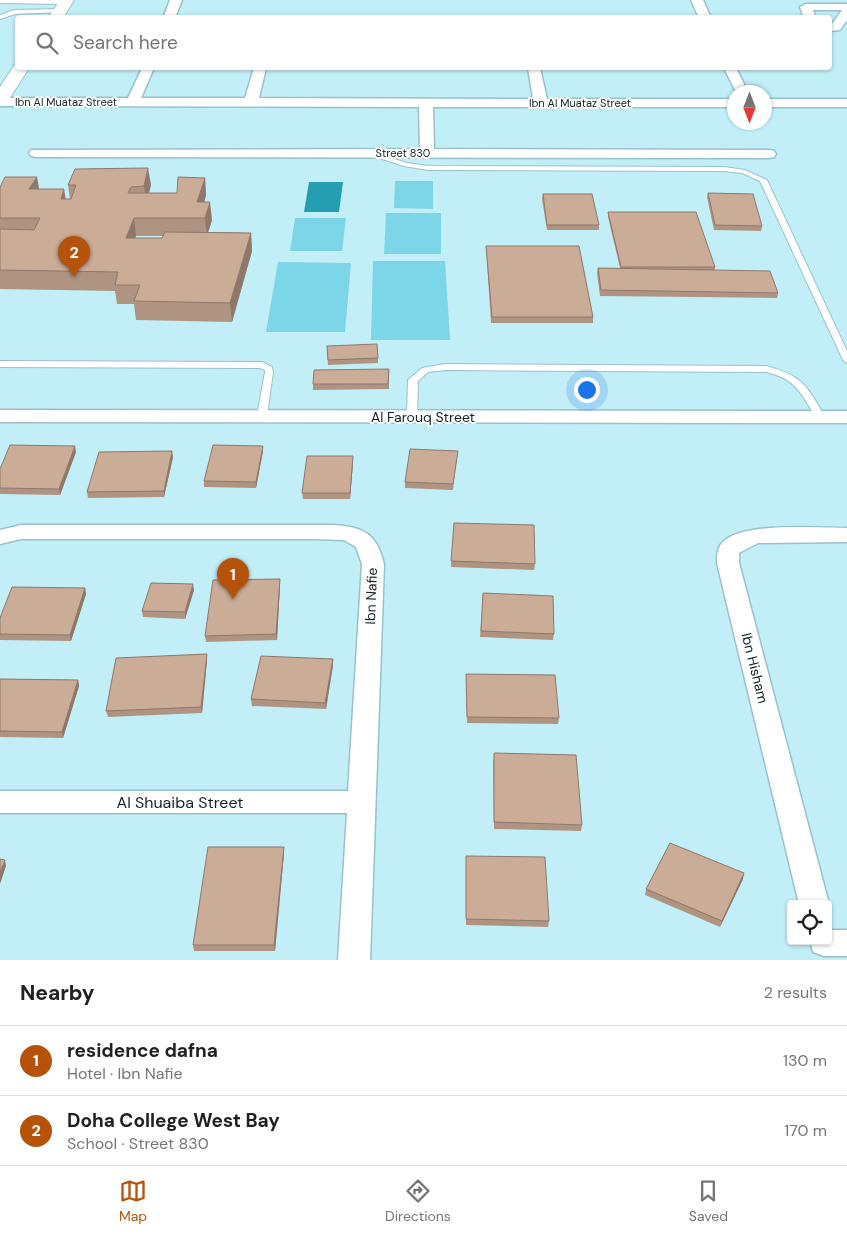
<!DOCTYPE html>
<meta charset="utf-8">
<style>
:root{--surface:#fff;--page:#f6f6f6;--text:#202124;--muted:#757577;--line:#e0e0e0;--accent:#b45309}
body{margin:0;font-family:"DM Sans",sans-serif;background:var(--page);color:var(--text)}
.controls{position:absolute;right:15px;bottom:15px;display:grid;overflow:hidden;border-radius:5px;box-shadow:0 1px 4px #0004}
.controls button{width:45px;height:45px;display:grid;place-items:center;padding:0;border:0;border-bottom:1px solid var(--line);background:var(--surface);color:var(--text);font:25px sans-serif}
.compass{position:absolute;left:727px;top:85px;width:45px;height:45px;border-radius:50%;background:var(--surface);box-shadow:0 1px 4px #0004;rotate:180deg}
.you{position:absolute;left:586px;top:389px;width:18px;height:18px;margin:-12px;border:4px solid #fff;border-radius:50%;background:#1a73e8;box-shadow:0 0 0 8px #1a73e833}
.badge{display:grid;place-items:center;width:32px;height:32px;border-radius:50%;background:var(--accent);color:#fff;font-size:16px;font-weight:700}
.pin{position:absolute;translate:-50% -41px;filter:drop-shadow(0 1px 2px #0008)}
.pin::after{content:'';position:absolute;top:26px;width:18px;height:15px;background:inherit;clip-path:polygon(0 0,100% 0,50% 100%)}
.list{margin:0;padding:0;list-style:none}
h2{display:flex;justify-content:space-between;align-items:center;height:65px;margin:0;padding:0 20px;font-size:21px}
h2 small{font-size:16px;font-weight:400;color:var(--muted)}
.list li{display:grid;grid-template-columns:32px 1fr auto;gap:15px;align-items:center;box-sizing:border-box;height:70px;padding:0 20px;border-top:1px solid var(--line)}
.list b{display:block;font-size:19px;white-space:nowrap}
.list p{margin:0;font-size:16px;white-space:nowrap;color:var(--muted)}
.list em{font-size:16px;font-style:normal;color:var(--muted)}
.icon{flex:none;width:28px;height:28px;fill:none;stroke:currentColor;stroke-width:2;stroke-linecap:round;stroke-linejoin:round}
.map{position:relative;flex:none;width:847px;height:960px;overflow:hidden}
.search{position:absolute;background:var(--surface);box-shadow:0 1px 4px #0004;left:15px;right:15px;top:15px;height:55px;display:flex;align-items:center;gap:12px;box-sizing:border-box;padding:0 18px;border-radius:5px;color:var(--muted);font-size:19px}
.sheet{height:205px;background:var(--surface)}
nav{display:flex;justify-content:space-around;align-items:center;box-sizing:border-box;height:70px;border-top:1px solid var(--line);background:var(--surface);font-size:14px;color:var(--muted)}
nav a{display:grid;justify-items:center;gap:2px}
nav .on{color:var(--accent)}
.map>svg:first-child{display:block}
.green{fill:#7dd5e8}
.water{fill:#269eb2}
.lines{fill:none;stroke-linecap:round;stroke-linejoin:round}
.lane-casing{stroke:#98c2cb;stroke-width:2}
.street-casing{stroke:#98c2cb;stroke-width:3}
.secondary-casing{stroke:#98c2cb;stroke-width:2}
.lane{fill:#fff;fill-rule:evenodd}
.street{fill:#fff;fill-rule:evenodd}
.secondary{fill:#fff;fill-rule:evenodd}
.wall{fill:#af9482;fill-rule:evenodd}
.shaded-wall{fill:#8e786a}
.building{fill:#cbac97;stroke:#8e786a}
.labels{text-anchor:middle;stroke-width:4;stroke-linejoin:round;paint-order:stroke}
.far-street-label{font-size:11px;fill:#112226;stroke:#fff}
.street-label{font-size:14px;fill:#112226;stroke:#fff}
.near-street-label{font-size:16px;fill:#112226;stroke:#fff}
</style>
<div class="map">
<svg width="847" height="960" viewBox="0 0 847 960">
<rect width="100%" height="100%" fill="#c2eef8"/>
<g class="green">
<path d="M395,181h38v28l-39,-1z"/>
<path d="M386,213h55v41h-57z"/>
<path d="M295,218h51l-4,33h-52z"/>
<path d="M373,261h72l5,79h-79z"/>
<path d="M278,262l73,1 -6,69h-79z"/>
</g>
<path class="water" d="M309,182h34l-4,30h-35z"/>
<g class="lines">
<defs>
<g id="lane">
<path d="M0,0h66l3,2 -3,2 -66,-1z"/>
<path d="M59,9l2,1v2l-46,2 -15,5v-4l14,-5z"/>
<path d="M372,152l35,11 21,3 296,1 21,3 22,10 80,171v12l-4,-3 -83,-179 -18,-8 -18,-2 -296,-1 -24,-4 -34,-11v-2z"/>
<path d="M0,361l262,1 10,5 1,5 -6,44 -5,3 -5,-3 8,-44v-2l-5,-2 -260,-1z"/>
<path d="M445,364l321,2c36,9 41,20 59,51l-2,2h-6c-16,-25 -20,-40 -51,-47l-321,-2 -17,2 -10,9 -1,35 -2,2h-6l-2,-2 1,-36 14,-12z"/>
</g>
<g id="street">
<path d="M170,0h12l-7,18h-12z"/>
<path d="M691,0h12l8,18h-12z"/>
<path d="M806,4h41v16l-7,10 -10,1v-6l2,-1 10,-14h-29l3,8h-12l-4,-11z"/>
<path d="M142,68h12l-13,30h104l9,-30h12l-7,30 274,1 -5,-31h12l7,31h187v8h-301l1,42 335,1 5,1 2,3 -2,3 -5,1 -733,-1 -5,-1 -2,-3 2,-3 389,-1 -1,-42 -419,-1v-8h128z"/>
<path d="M724,68h12l12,24h-12z"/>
<rect x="764" y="99" width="83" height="8"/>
<path d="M0,410l847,1v12l-847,-1z"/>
<path d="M21,525h313c30,2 43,9 50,39l-14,396h-32l9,-147h-347v-22h348l14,-227 -6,-17 -12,-7 -32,-1h-291l-21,5v-14z"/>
<path d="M847,528v14l-89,1 -19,10v10l90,341h-30l-82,-341c0,-8 0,-16 7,-22 21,-19 94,-13 123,-13z"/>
<path d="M828,930h19v26h-23l-11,-4 -3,-11h18z"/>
</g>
<g id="secondary">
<path d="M60,0h14l-11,18h-15z"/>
<path d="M15,64h3v4h11l-23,36 -6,1v-18z"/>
</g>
</defs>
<use href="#lane" class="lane-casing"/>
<use href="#street" class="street-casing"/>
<use href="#secondary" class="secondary-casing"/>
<use href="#lane" class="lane"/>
<use href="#street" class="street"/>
<use href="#secondary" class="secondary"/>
</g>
<g class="wall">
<path d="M75,169l76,16 -2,8h28l28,-15 1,17 -2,7 8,18 -4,12 43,1 1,18 -20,71 -96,-2 -2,-16h-17l-2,-13 -115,-2v-102l39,2 27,10h4l-2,-14zM136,236h27l-1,2h-27z"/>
<path d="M708,193l54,33 -1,5 -47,-1 -7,-33z"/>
<path d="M543,194l56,31v5h-52l-5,-31z"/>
<path d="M608,212l107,55v3l63,23 -1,5 -177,-2 -3,-23 1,-5h22l-12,-51z"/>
<path d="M486,246l107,71v6h-102z"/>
<path d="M327,346l51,12v5l-50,2z"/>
<path d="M389,369v20l-76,1v-6z"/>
<path d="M263,446v5l-7,37 -52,-1v-6z"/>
<path d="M76,452l-16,43 -60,-1v-25z"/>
<path d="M173,457l-9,40 -76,1 -1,-6z"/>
<path d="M457,457l-4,33 -48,-2v-6z"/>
<path d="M353,462l-3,37h-47l-1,-6z"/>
<path d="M454,523l81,41 -1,6 -83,-3z"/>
<path d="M280,579v6l-3,55 -71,2 -1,-6z"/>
<path d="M85,588l1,6 -15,47 -71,-1v-22z"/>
<path d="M194,590l-9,29 -42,-2 -1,-6z"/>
<path d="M483,593l71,41 -1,6 -73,-3z"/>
<path d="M333,659v6l-7,44 -74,-3 -1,-7z"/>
<path d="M207,660l-5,53 -94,4 -2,-6z"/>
<path d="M466,674l93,44 -1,6 -91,-1z"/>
<path d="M0,679l78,1 1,6 -16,52 -63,-1z"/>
<path d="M493,759l89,66 -1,6 -87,-2z"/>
<path d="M284,847v6l-9,98h-81l-1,-6z"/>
<path d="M466,856l83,65 -1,6 -82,-2z"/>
<path d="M743,879l-23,48 -75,-32 1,-6z"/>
</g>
<g class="shaded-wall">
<path d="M148,168l3,17 -5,18 -2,-17z"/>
<path d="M37,177l3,17 -11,-5z"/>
<path d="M205,178l1,17 -6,23 -3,-16z"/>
<path d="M64,189l3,17 -6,-7z"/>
<path d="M210,202l2,18 -5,16 -2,-18z"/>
<path d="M134,218l2,18 -8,20 -2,-18z"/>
<path d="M251,233l1,18 -20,71 -2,-19z"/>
<path d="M75,446l1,6 -16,43 -1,-6z"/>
<path d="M263,446v5l-7,37v-6z"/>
<path d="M172,451l1,6 -9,40v-6z"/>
<path d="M353,456v6l-3,37v-6z"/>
<path d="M280,579v6l-3,55 -1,-6z"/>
<path d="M193,584l1,6 -9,29v-7z"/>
<path d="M85,588l1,6 -15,47 -1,-6z"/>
<path d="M207,654v6l-5,53 -1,-6z"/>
<path d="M333,659v6l-7,44 -1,-6z"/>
<path d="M78,680l1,6 -16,52 -1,-6z"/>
<path d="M284,847v6l-9,98 -1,-6z"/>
<path d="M5,860l1,6 -6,18v-11z"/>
<path d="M744,873l-1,6 -23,48 2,-6z"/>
</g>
<g class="building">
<path d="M148,168l-4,18 -13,1 -3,6h49l1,-16 27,1 -8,24h13l-5,16h-71l-8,20h36l3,-6 86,1 -21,70 -96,-2 6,-16h-25l3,-13 -118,-2v-41l34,1 6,-12h-40v-31l5,-10h32l-8,12h35l-3,10h10l5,-14h-8l7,-16z"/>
<path d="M708,193l45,1 9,32 -47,-1z"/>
<path d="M543,194h49l7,31h-52z"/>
<path d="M608,212h88l19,55h-94z"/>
<path d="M486,246h93l14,71h-101z"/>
<path d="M598,268l172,3 8,22 -177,-3z"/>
<path d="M377,344l1,14 -50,2 -1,-14z"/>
<path d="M389,369l-1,15h-75l1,-14z"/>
<path d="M10,445l65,1 -16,43 -59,-1v-19z"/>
<path d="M213,445l50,1 -7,36 -52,-1z"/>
<path d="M410,449l48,2 -5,33 -48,-2z"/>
<path d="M172,451l-8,40 -77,1 12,-40z"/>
<path d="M307,456h46l-3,37h-48z"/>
<path d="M454,523l80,2 1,39 -84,-3z"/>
<path d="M280,579l-4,55 -71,2 8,-56z"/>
<path d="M151,583l42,1 -8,28 -43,-1z"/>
<path d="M12,587l73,1 -15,47 -70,-1v-16z"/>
<path d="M483,593l70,3 1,38 -73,-3z"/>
<path d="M207,654l-6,53 -95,4 10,-53z"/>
<path d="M261,656l72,3 -8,44 -74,-4z"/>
<path d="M466,674l89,1 4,43 -92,-1z"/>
<path d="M0,679l78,1 -16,52 -62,-1z"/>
<path d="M494,753l82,2 6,70 -88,-3z"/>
<path d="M670,843l74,30 -22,48 -76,-32z"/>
<path d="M208,847h76l-10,98h-81z"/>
<path d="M466,856l79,1 4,64 -83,-2z"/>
<path d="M0,859l5,1 -5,13z"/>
</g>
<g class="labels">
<g class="far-street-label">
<text x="66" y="106">Ibn Al Muataz Street</text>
<text x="580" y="107">Ibn Al Muataz Street</text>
<text x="403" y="157">Street 830</text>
</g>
<g class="street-label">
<text x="423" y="422">Al Farouq Street</text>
<text transform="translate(371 596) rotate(-88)" y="5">Ibn Nafie</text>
<text transform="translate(755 668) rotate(76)" y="5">Ibn Hisham</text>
</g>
<g class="near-street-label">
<text x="180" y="808">Al Shuaiba Street</text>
</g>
</g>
</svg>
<div class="controls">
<button><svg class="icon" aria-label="locate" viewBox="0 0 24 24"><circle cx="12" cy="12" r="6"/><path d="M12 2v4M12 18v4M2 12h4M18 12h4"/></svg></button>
</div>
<svg class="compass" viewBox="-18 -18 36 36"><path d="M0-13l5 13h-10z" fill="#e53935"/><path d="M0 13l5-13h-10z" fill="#757577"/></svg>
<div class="you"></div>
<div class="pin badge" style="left:233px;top:599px">1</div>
<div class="pin badge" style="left:74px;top:277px">2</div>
<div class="search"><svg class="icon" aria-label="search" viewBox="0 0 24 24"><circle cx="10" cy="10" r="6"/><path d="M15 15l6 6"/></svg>Search here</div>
</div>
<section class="sheet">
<h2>Nearby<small>2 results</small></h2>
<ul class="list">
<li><span class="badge">1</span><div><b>residence dafna</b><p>Hotel · Ibn Nafie</p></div><em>130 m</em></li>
<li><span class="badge">2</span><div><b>Doha College West Bay</b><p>School · Street 830</p></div><em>170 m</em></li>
</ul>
</section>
<nav>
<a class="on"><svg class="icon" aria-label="map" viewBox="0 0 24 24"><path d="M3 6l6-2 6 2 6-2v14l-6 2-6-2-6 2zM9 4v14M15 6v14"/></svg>Map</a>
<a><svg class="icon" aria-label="directions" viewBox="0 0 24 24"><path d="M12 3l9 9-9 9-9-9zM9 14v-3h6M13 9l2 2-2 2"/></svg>Directions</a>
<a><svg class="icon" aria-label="saved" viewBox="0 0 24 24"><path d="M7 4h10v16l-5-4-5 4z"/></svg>Saved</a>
</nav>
